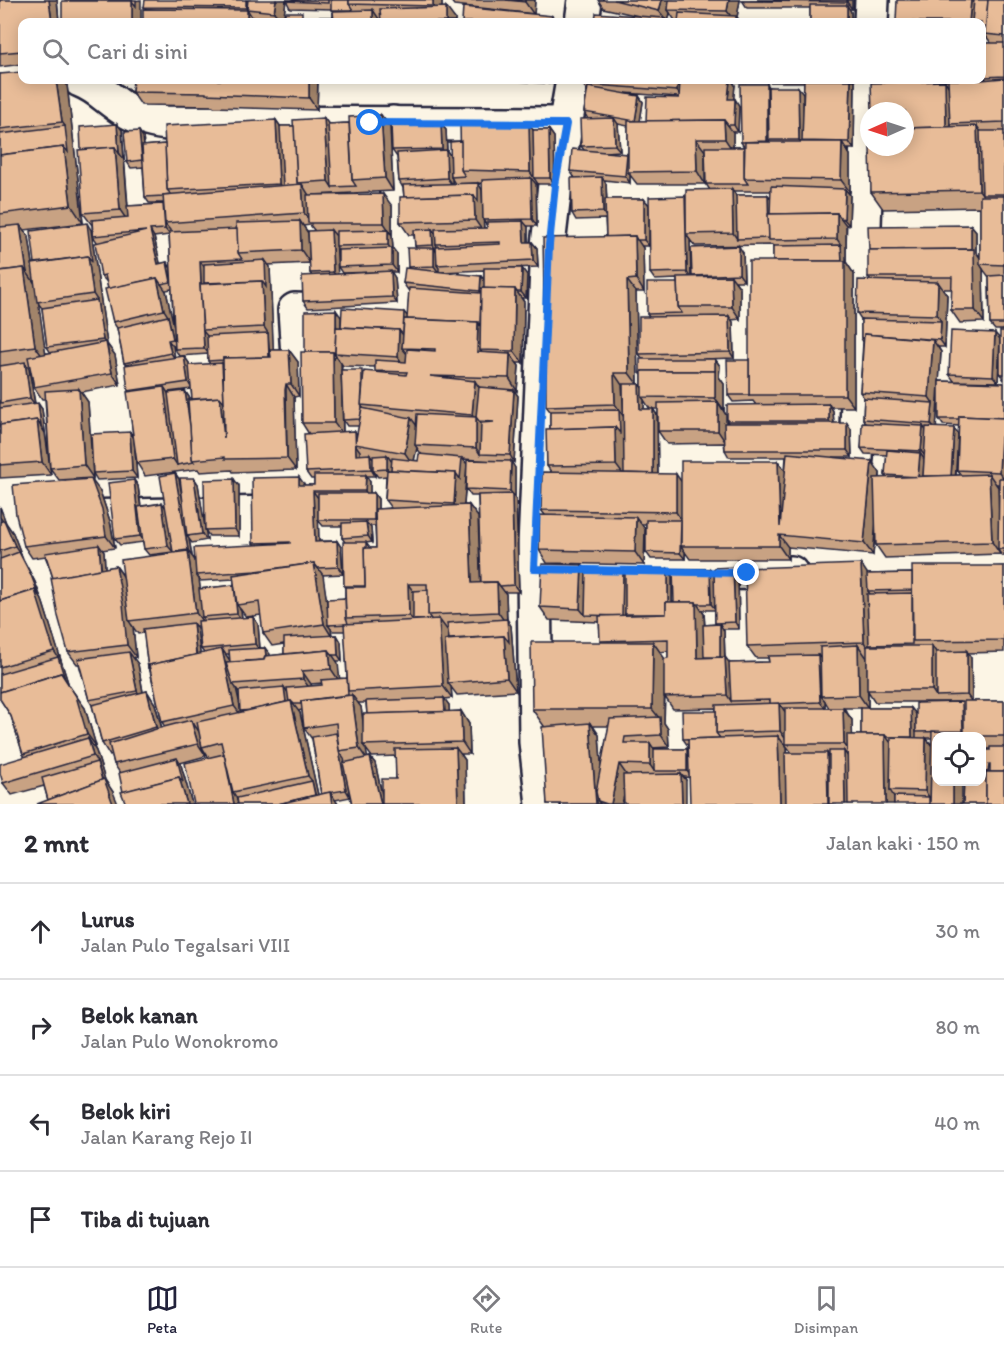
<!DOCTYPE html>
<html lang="id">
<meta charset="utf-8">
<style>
:root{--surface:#fff;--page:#f2f2f3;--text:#2b2b33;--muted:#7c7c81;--line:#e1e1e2;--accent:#22223b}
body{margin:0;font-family:Itim,sans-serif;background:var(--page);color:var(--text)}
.controls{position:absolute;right:18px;bottom:18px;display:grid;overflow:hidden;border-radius:12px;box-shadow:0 3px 15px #0003}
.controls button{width:54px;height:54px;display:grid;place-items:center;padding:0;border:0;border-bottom:2px solid var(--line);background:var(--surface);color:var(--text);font:30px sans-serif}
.compass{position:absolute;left:860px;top:102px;width:54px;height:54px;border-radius:50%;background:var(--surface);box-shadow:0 3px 15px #0003;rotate:267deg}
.stop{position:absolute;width:18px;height:18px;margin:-14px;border:4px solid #1a73e8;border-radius:50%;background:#fff}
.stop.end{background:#1a73e8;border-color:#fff;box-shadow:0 2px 6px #0008}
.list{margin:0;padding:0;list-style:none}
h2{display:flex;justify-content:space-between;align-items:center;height:78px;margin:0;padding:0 24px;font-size:26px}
h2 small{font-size:20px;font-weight:400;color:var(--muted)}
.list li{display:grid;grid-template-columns:39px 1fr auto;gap:18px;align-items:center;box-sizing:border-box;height:96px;padding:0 24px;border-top:2px solid var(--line)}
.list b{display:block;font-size:22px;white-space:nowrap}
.list p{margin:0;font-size:20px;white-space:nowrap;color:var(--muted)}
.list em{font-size:20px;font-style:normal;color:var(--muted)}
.icon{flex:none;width:33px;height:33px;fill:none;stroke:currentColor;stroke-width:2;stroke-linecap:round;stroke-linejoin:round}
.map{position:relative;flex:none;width:1004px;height:804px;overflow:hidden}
.search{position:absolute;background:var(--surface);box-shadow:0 3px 15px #0003;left:18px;right:18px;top:18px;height:66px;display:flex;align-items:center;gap:15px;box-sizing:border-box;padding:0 21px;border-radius:12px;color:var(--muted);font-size:22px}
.sheet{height:462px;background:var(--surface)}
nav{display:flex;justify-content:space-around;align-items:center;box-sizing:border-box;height:84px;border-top:2px solid var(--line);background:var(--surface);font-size:16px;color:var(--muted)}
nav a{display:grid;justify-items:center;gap:3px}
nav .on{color:var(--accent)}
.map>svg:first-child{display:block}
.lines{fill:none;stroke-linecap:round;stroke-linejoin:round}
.street-casing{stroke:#22223b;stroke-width:38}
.secondary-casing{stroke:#22223b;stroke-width:38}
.street{stroke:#fcf5e5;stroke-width:33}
.secondary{stroke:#fcf5e5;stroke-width:33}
.wall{fill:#c8a283;stroke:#22223b;stroke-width:1.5;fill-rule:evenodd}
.shaded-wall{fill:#a2846a;stroke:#22223b;stroke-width:1.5}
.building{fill:#e8bc98;stroke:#22223b;stroke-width:1.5}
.route{stroke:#1a73e8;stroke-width:8}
</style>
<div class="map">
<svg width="1004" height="804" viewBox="0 0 1004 804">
<rect width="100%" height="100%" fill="#fcf5e5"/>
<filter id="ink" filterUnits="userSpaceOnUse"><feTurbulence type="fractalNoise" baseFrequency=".0167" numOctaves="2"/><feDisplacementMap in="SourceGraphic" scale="12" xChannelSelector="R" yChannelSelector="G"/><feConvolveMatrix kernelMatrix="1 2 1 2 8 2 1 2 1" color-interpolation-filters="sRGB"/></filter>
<g filter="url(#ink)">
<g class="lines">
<defs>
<g id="street">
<path d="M871,22l1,-22"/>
<path d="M80,80c17,6 29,20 44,29 13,9 27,12 42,14l400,1"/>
<path d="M856,459l13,-379"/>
<path d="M0,483l306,-6 -11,-167 109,4 -11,-191"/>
<path d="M0,494l94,222 32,88"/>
<path d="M539,569l252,4"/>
</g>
<g id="secondary">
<path d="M582,22l3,-22"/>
<path d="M543,804l-7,-62 -2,-173 14,-324 7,-60 18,-105"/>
</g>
</defs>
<use href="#street" class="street-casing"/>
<use href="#secondary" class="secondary-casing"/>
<use href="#street" class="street"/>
<use href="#secondary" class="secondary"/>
</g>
<g class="wall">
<path d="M0,0h57l2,22h-37v42l-22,3z"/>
<path d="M286,0h156v7l13,12v3h-170l21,-5h27v-4l-2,-4 -41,-1z"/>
<path d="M286,0l-3,22h-27l-4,-5 -106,-8 -2,-2z"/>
<path d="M450,0h85l-1,14 -80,-9z"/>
<path d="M598,0h142l-3,17 3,5h-64l-6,-9 -2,9h-73l44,-6 -36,-8z"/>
<path d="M742,0h110v9h-3l2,3v10h-41v-14h-63z"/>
<path d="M1004,0v330h-9l-5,-6 -1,-47 -6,-8 1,53 -24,1 -9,-13 1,-21h-9l4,6 -2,52h-7l3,5 -2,29 65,2v173h-2l-2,-3v1l-115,4 -9,-13v-20l-3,30 -85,-8v12h-98l-5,-7v7h-34l-5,-7v-28h-5l4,5 -1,36 -97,-2 -8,-13 6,-35 -4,-5 10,-38 -4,-6 3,-37v-18l-4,-5 60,-169 -1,-18 -29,1 -4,-7 3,-35 -5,-7 14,-21 -3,-4 7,-27 -4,-7 3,-22 -5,-6 1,-4h157v2h-7l2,3 -2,14h2l4,7 -1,26h-5v15h11l-3,-5 26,-58 2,3 34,6v15l1,-26h-58l-2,-2h111l-1,69h-8l4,6v37h-2l2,3 -1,30h-3v37l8,12v133h-23l2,4 1,12 17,6 1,28h-20l48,16v5h7l-2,-3 2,-20 -22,-1 -4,-6 4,-25 -2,-4 1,-21 -4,-6 3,-50 -2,-4v-19l-4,-6 13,-33 -2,-3 103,-52 5,6v21l4,5v-50l-97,2 -12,-17 14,-109 -1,-3h97l1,-9v8h4l-2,-2v-24v12h-3v-24l3,3 7,-1 -5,-7h-5v-14h-84l-1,-1zM626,93l53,4 -33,24h-6l3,-19 -4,-6zM618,124l10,2v29l-23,-3 15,-1zM705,151l1,33 4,6 -24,7 -36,76 5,7 22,-1v4l-30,31 2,3 -10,37 4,5 -3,14 2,2v13l-4,-4 -2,-92h8l-1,-44 -1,-2h7v-41l-5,-6h-37l-1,-15 -2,-4 26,3v-8l7,9h68zM733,191h38v7l-3,-3h-32zM690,240l5,6 77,-1 1,1v15l-24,99 -21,35 5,7 20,-1 3,4 -29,16 1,2h-2v-8l-3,-5h1v-26l-5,-7 1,-11 -5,-7h-11l30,-1 -1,-36 -2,-2 9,-1v-31l-5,-7h9l-1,-28 -52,24zM939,382v37l4,6 16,1 -1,8 -22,-7zM644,400l6,9h-6zM653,409h5v22l9,13 57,-1 1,7 4,7h57l-1,13 -7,-9 -97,20 -23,-7 -1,-59zM958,448l-1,22 4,5h-5zM996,484h3v19l-1,-16z"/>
<path d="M0,74l22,6h41l4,5 16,138 -59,7 5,7 4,27 2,-1 56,-33 16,114 8,11 5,30 -39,7 7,10 5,76 -34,2 -9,-12 -5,-69h-3l-8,-12 -4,-21h-3l2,3 6,34 7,6 9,66 -51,3zM38,303l4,5 5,39 4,6h-6z"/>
<path d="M133,80h185l-1,30 -103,-3 -1,-1 -72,-1 -9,-13z"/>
<path d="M504,80h51v4z"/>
<path d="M381,115l9,12 3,64 -81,4 80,11v30l1,13 4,5v18h-6l4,6 2,25 -89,5 -5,-7 9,-25 -2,-3v-10l-42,2 2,2 3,83h16l9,12 1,34 -5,1v5l2,68 -63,2 -1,-2 -32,2 -2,-3 -53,7 -8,-13 -2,-11 2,26 -40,2 -4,-7 37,-41 3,4 -7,-71 -2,-2 -7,-35 -4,-6 -6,-40 -6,-6 -4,-34 -4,-6 -1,-11 -9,-12 -2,-63 41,-20 6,76 35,-2v-1h-14l-4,-6 -2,-30 -12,1 -4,-6 12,-31 4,6 1,9 21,-2 111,-24 4,6h14l30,-8 4,6 21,-1zM310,225l4,5 -6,2 -5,-6zM169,235l2,33 -4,-6 -7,2 -6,-27zM336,247l2,3v17l4,6 37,-1 -42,2zM172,289l1,36 -7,-35zM173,346h1l1,3 4,7 29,-2v7l2,3 -21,2v-3l-5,-7 -9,2zM191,389l1,10h-2l-1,-2 -4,-6 -17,1z"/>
<path d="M441,124l5,6 1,21 3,5 11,-15 72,-11h16l5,7 1,47h-19l1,42h-10l1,1v15h4l5,6 1,19 -29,1 18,7 -1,23h-4l2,4 -1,61h-6l2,3 -2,25h-3l4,5 -4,66h-3l4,6v29h-1l2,3 3,92h-15l2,2 1,25 4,7 5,65 -59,4 -6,-8 1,11 -8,1 5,6v7l12,-1 8,13 1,30h-9l4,6 1,44h-114l-2,-7 -15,3 3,4h-100l-2,-7 2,7h-44l15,-46 -4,-6 1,4 -26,7 1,2 11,39h-66l-6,-31 -6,-9 -2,-9 -2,1 -8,-13 -10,-38 -3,-5 -10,-36h-2l-9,-12 -15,-74 -7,-22 -14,2 -8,-12 76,-55 10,30 5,27 -13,2 2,2 1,16 11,-2 8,11 50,-24 -2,-8 1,7 -24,3 -5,-6 -1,-7 -23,3 -5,-6 19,-59 4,6 3,20 21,-3 3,4 10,-34 4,6 4,25 11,-26 4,6 7,45 34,-43v50h-30l-4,-6 2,10 -15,3 -3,-4 3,17 3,5 60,-16 -2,-2 51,-59v1h10v-6h-3l-5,-7 3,-38 -7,-11 3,-71 36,-35v9l67,-9 1,-27h-1l-5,-7 7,-14 -2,-2 8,-19 -1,-2 -1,-11h-5l-9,-13 4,-25 -1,-9 -4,-7 -2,-24 -5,-7zM452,179l3,5 28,-1v24l-1,-17 -4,-7 -26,1zM483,220l4,6v2h-3zM484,270v10l-42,-8zM341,363l2,3 32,1 1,5 -13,1 -21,-3zM342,391l1,29 4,6h12l-2,9 -2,-4 -12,1zM417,448l5,7 -4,6 -4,-1zM463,459l28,2 -24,3zM467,465l-1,24 5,7h7l3,86 -3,-65 -9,-12h-5zM375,473l3,4 8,-1 -1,24 6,8 -13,1v-10l-4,-6h-4v-11l-3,-6h8zM318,520l5,6h19v12l3,4 -1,44 1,2v10l-18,4 -5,-27 21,-1 -2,-27 -4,-6h-18zM369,526h6l1,22h-6l-4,-5 6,-1 -1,-14zM199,579l1,2 34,-2v6l-34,4zM241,610l5,7 15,-2 2,18 9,13 12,-2v10l-14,2 -5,-8h-5l-2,-24 -5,-7 -11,1zM195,626h4l2,23 3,4 -4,1 -3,-25zM133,627l5,7 6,-1 4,35 2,3 12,51 3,5 -3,1 -7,-24 -8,-13 -4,1 -5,-28 -5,-6 3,-1zM331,629l2,2h12l2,48 -8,-1 -2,-17h5l-1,-19 -4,-7h-5zM225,654h4l1,7zM322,683v2l-11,1v-2zM236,688l3,4 1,15zM358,703h8l1,11 -4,9 -2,-16zM302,710l2,18 8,11 9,55 -3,1 -18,-82 -2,-2zM366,749l6,8 24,-1v23l-14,15 -7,-31 -5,-6 -3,1z"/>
<path d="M1004,331v49l-4,-6v-32l-2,40 -44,-1 -5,-7 51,-35z"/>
<path d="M0,507l6,16 7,10 10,26 12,23 8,21 26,83 16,22 11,38 -2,1 2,4 9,29 8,12 -65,8 -4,-14 -32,9 -9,-12 22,-26 -2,-3 -12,-38 -11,-17z"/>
<path d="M582,565l4,6 39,5 43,-7 4,6v27l42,-28h24l1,55h-16l1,2 1,26 4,6 40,-1 -1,-4h-12l-9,-12 120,-72 45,-1 92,-7v86l-36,1 3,5 1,43h32v103h-41l27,-54v-1h-9v-13h-45l26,68 -278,-27 2,3 -62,16 -2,8h-75l-3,-78 -12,-17 69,-67 -2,-20 -50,-2 -9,-13zM702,610h13v13l1,1 -11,1 -1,-11zM668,651v7l-4,1 -5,-7zM868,691l7,11h85l-44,12 -5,-6h-43zM665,697l8,12 43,-1v3l-33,28 5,7v5l-1,-2h-33l-1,-1 16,-1 -1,-18 -4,-6zM825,701l4,7h-4zM844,708h17v27h-9v-15zM593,726h16l-8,40 -2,-31zM927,738h5l-1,7zM784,744h1l7,9h-5v-5z"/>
</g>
<g class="shaded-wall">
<path d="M49,0h8l2,22h-7z"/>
<path d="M141,0v22h-9v-21z"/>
<path d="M246,0h5l-4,9 5,8v5h-5v-12l-1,-2z"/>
<path d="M276,0h10l-3,22h-1l-8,-10z"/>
<path d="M433,0h9v18l-9,-12z"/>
<path d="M525,0h10l-1,15 -9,-13z"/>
<path d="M662,0h11l-5,10 2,3 -2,9 -9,-11z"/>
<path d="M729,0h11l-3,17 3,5h-5l-8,-11z"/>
<path d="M847,0h5v9l-5,-7z"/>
<path d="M971,0h3v22h-5z"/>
<path d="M847,5l4,7v10h-4z"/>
<path d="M446,7l9,12v3h-9z"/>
<path d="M373,10l8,12h-8z"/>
<path d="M552,16l4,6h-5z"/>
<path d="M981,41l3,4v20l-3,-3z"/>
<path d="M56,80h7l4,5 16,138 -12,-18 -7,-58 1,-21 -3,-4z"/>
<path d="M309,80h9l-1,30 -8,-12z"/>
<path d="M678,80h4v18l-5,-7z"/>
<path d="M730,80h1l4,5 -2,21 -5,-7z"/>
<path d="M851,80h4l-1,69 -5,-7z"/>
<path d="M945,81l8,12 -3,31 4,6 -8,2z"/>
<path d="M767,84l4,6 -2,50 3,4 -5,-3z"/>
<path d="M798,87l5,6 1,53 -5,-6z"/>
<path d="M639,96l4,6 -4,26 -4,-7z"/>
<path d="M735,99l4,7 -1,26 -4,-7z"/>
<path d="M381,115l9,12 3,64 -8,-13z"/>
<path d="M324,118l9,12 -1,57 -4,-6z"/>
<path d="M614,118l4,6 2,27 -5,-6z"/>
<path d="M276,120l9,13 -1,57 -5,-6z"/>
<path d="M724,120l9,12v19l-8,-12z"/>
<path d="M117,124l5,6 2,30 -5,-7z"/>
<path d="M441,124l5,6 1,21 4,6v20l1,2v6l-5,-7 -1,-23 -4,-6z"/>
<path d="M529,124l9,13 -4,41 4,6 -8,-12z"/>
<path d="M977,126l12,18 -7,50 -3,-4z"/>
<path d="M549,130l5,7 1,47 -5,-6z"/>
<path d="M139,131l4,6 3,30 -4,-7z"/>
<path d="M696,139l9,12v33l-8,-13z"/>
<path d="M842,142l8,13v37l-9,-12z"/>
<path d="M115,147l9,13 5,63 -9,-13z"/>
<path d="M627,154l5,6 -4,12 2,3v8l-5,-7z"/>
<path d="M602,177l4,7 1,35 -4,-7z"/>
<path d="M531,178l5,6 1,42 -5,-7z"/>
<path d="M478,183l4,7 2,43 -9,-13 -1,-25z"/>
<path d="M302,184l8,13 1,26 -7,-10z"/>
<path d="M732,189l8,13 -3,37 -4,-6z"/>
<path d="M845,189l5,6 -1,30 -5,-6z"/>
<path d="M383,194l9,12v29l-8,-12z"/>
<path d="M768,195l5,6 -4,37z"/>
<path d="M685,196l4,6 -3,32 4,6 1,39 -4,-7z"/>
<path d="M644,199l5,6v41l-5,-6z"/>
<path d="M837,213l9,12v37l8,12v133l-9,-12 -4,-150 -4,-6z"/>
<path d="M300,221l8,12 2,30 -9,-13z"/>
<path d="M523,221l5,6v22l-4,-7z"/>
<path d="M87,223l4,7 16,114 8,11 5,30 -8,-12 -5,-28 -4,-5 -6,-40 -4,-6 -5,-38z"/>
<path d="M165,224l5,6v5l-5,-6z"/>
<path d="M20,225l9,12 7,48 -9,-12z"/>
<path d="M971,225l5,6v21l7,10 -3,2 3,5 1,53 -9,-12 -4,-56z"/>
<path d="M432,229l5,7 -1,8 1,2v6l-4,-7z"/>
<path d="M150,230l4,7 8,34 -4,-7z"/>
<path d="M331,230l5,6 2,42 -5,-6z"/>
<path d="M388,230l4,6 1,13 4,5v18l-5,-7v-14l-4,-6z"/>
<path d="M635,236l8,12 1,44 -8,-13z"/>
<path d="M532,242l5,6 1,19 -5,-7z"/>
<path d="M739,246l4,7 1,28 -5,-7z"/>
<path d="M434,248l4,6 -1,11 2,3v5l-5,-7z"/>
<path d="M265,260l5,7 4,98 -4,-7 -2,-25 -4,-6 -2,-46z"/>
<path d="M200,261l5,7 -2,62z"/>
<path d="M167,262l4,7v13z"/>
<path d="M24,268l12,17 11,78 -12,-17z"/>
<path d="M522,268l5,7 -1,23 -5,-6z"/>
<path d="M391,271l4,7 2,25 -5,-6z"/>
<path d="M481,276l5,6 -2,15 -4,-6z"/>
<path d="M731,276l9,12v31l-8,-12z"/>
<path d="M157,278l9,13 12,54 -5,-6 -5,-23 -4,-6z"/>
<path d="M627,280l9,12 2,93 -9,-12z"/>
<path d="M938,282l9,13 -2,52 -5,-7 1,-19 -4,-6z"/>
<path d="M515,289l9,13 -1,61 -9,-12z"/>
<path d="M336,310l5,7v37l-4,-1z"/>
<path d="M404,312l5,6 -7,30 5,6 -1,15 -8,-12 1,-27z"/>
<path d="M729,316l4,6 1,36 -4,-6z"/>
<path d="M478,322l9,13 -7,15 6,8 -9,-6z"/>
<path d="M203,331l5,6 1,17 -5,-6z"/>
<path d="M995,333l5,6 -2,43 -5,-6z"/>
<path d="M168,340l5,6 2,13 -4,-6z"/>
<path d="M933,340l8,12 -5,79 -5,-7 2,-21 -4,-6z"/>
<path d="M289,350l9,12 1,34 -8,-12z"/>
<path d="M333,352l8,11 2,72 -9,-12z"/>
<path d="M510,354l9,12 -2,25 -8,-13z"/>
<path d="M184,356l5,7 3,26 -4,-7z"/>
<path d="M715,359l5,7 -1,11 5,7v26l-9,-12z"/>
<path d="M25,362l4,7 6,36 -5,-7z"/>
<path d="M222,363l5,6 -3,70 -4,-42z"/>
<path d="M614,373l8,12 2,32 -9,-13z"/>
<path d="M475,381l8,12 -4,28 6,8 -5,25 -4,-6v-28l-4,-5z"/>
<path d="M286,384l8,13 2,73 -9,-12z"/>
<path d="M639,384l5,6 -2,7 2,3v15l-4,-6z"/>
<path d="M164,387l8,12 5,66 -4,-6z"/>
<path d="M79,389l9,13 5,76 -9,-13z"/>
<path d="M514,390l4,6 -4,66 -4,-7z"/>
<path d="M185,391l4,6 9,62h-4z"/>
<path d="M718,402l8,13v28l-8,-12z"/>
<path d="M38,403l4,6 3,24 -4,-7z"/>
<path d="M829,404l4,7 1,16 -5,-6z"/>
<path d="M653,409l4,6 1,67 -5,-7z"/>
<path d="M619,410l5,7 1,60 -9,-12 -1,-38z"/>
<path d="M411,418l9,12 -5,15 2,3 -4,17 -8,-12z"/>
<path d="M37,420l8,13 6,42 -9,-13z"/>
<path d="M847,423l4,6 1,28 -5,-7z"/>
<path d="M923,426l4,6 -1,25 -5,-6z"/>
<path d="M954,428l4,7 -3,49 -4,-7z"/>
<path d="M130,432l4,6 3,40 -5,-7z"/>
<path d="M1001,437l3,5v37l-5,-7z"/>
<path d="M355,444l5,7v10l-4,-6z"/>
<path d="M920,453l4,6 -1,25 -5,-7z"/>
<path d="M370,454l4,6 -1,10 2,3v3l-4,-7z"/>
<path d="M387,455l5,7v11l-5,-4z"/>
<path d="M462,458l5,6 -4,52 -9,-12 2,-31z"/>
<path d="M511,461l4,7v29l-5,-6z"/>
<path d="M778,461l9,12 -7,54z"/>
<path d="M872,461l8,12 -7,82 -9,-12z"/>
<path d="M175,473l4,6 10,57h-2l2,3 3,17 -4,-6z"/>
<path d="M676,474l9,13 -4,59 4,6v7l-5,-6 1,-33 -5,-8z"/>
<path d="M989,474l9,13 2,62h-2l2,5 -8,-12z"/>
<path d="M366,475l4,7v16l-5,-7z"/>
<path d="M299,477l5,7v8l-5,-7z"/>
<path d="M194,478l4,6 9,56 -5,-6z"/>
<path d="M91,479l9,12 10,30 5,27 -9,-12z"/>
<path d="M234,479l5,7v50l-4,-7z"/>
<path d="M134,480l4,6 7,56 -5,-6z"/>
<path d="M313,491l5,7 1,50 -4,-6z"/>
<path d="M374,493l4,6v27l-4,-6z"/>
<path d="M512,494l4,6 3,92 -5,-7z"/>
<path d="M162,503l5,6 6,43 -5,-6z"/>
<path d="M469,505l9,12 3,78 -9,-12z"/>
<path d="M0,507l6,16 7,10 10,26 12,23 8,21 26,83 16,22 11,38 -9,-12 -26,-61 -3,-16 -4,-6 -35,-99 -4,-6 -8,-18 -7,-11z"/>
<path d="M636,517l9,12 -1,36 -9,-13z"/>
<path d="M366,522l5,6 1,14 -4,-6z"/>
<path d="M779,535l9,12v12l-9,-13z"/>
<path d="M337,541l4,6 2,27 -5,-7z"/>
<path d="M99,545l5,7 2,30 -4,-7z"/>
<path d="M188,551l9,12 -1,12 3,4 5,38h-2l2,3 1,5 -9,-12z"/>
<path d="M314,563l9,12 7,50h-2l3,4 1,8 -8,-13z"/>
<path d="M861,564l8,12 -1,15 2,3 -1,51 3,5v5l-8,-13z"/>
<path d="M582,565l9,13 -6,37 -5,-6z"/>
<path d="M116,566l9,13 4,42 4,6 3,30 -9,-12z"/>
<path d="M733,567l5,7 1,55 -4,-7z"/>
<path d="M668,569l4,6v46l-4,-7z"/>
<path d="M710,569l5,7 1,34 -5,-6z"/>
<path d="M623,572l5,7 -3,35 1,2h-5z"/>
<path d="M497,582l9,12 1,31 -9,-13z"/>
<path d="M408,584l9,13 -3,24 -5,-5z"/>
<path d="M234,585l3,20 4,5 1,10 -5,-6z"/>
<path d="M696,602l8,12 2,45 -9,-1z"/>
<path d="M253,617l5,7 2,27 -5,-7z"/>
<path d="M439,619l9,12 3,51 -3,1 3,4 1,11 -9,-12z"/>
<path d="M507,619l4,7 5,65 -9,-13 -3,-42z"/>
<path d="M193,623l4,6 5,39 -5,-7z"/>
<path d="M720,624l4,7 1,34 -5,-6z"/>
<path d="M337,635l4,7 1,19 -4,-6z"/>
<path d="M653,642l12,17 -1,64 4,6 1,18 -8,-12 -1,-16 -8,-10z"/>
<path d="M858,645l9,13 1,50 -9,-13z"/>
<path d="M932,646l8,12 -4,38 -4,-6z"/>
<path d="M265,648l5,6 1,18 -4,-6z"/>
<path d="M222,649l9,13 2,22 3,4 7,30 -9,-12z"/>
<path d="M329,650l9,13 2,19 -9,-13z"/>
<path d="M967,651l4,7 1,44 -5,-7z"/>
<path d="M129,652l9,12 7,40 -8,-13z"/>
<path d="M818,655l5,6 -2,35 4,5v7l-5,-6z"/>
<path d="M725,657l9,12 -3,32 -4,-6z"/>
<path d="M302,671l9,13 1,8 -9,-13z"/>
<path d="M284,687l5,7 1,19 -4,-6z"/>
<path d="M147,691l8,13 10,36 -9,-13z"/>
<path d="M352,695l9,12 5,38h-3l3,4 2,12 -9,-13z"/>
<path d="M444,698l5,7 1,19 -5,-7z"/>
<path d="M291,701l9,12 20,91 -4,-6 -4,-17 -4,-5z"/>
<path d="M779,703l9,13 1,28 -9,-13z"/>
<path d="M843,708l9,12 1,36 -9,-12z"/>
<path d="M911,708l5,6v29l-4,-6z"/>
<path d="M461,711l8,13 1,30 -8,-12z"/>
<path d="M191,720l9,13 2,14 3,5 1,4 -8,-12z"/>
<path d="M590,723l9,12 5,68 -6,-2 2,3h-4z"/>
<path d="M885,735l9,12 -4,43 4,7v7h-8z"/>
<path d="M778,736l9,12 2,56h-9z"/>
<path d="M88,738l8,13 9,29 8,12 5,12h-5l-9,-19 -7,-23 -4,-6z"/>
<path d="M926,738l9,12 -1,54h-5v-7l-4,-6z"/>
<path d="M650,743l8,12 -4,16 -4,-6z"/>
<path d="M456,748l9,12 1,44h-8z"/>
<path d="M687,749l4,7v21l-4,-6z"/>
<path d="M339,751l5,7 6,39 -4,-7z"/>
<path d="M844,751l9,13 1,40h-9z"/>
<path d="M827,753l8,12 1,39h-8z"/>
<path d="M224,754l9,38 3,5 2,7h-4z"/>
<path d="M370,757l5,6 9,41h-3z"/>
<path d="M177,758l4,7 11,39h-5l-8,-27z"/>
<path d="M619,764l9,13 -6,27h-11z"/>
<path d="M681,774l5,6v24h-4z"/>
<rect x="953" y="782" width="9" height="22"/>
<path d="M330,792l8,12h-6z"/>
</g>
<g class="building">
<path d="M0,0h49l3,22h-30v29l-22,2z"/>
<path d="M66,0h70v6l-4,-5h-66z"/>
<path d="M145,0h101v8l-102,-1z"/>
<path d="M248,0h28l-2,12 -27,-3z"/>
<path d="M286,0h42v3l-42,-2z"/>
<path d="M331,0h18v4l4,6h-22z"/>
<path d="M349,0h84v6l-84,-2z"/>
<path d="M506,0h19v2z"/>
<path d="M614,0h48l-3,11z"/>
<path d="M669,0h60l-2,11 -59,-1z"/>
<path d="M742,0h105v2l-105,-1z"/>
<path d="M897,0h74l-2,22h-45l-28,-1z"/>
<path d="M974,0h14l-2,30 -5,-1v-7h-9z"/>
<path d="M988,0h16v36l-19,-2z"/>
<rect x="62" y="1" width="70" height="21"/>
<rect x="810" y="5" width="37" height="17"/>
<path d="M446,7v15h-65l-1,-13z"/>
<path d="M463,7l89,9 -1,6h-89z"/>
<path d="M143,9l104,1v12h-104z"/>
<path d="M373,10v12h-39l-1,-11z"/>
<rect x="285" y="12" width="17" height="10"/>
<path d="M596,13l68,5 -1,4h-68z"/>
<path d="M679,13l57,3v6h-58z"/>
<path d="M304,17h29l1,5h-30z"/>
<path d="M984,43h20v33l-20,1z"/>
<path d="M22,72v8h34l6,42 -62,7v-55z"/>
<path d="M1004,78v44l-54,2 -2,-44h33z"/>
<path d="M133,80h176v18l-103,-4v-1l-74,-1z"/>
<path d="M583,80h95l-1,11 -95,-7z"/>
<path d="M680,80h50l-2,19h7l-1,26h-6l-4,-5 -78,1 1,-24 32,1z"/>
<path d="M804,80h47l-2,62 -47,-1z"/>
<path d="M884,80h48l-48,1z"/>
<path d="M945,81l1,46 -41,1v-17h-33l-1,-28z"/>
<path d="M740,84h27v57l-26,1z"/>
<path d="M588,87l51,9 -4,25 -51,-9z"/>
<path d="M768,87h30l1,53h-30z"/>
<path d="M381,115l4,63 -33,2 -3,-63z"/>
<path d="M324,118l4,63 -31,2 -4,-63z"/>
<path d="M614,118l1,27 -34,1 -1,-27z"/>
<path d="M276,120l3,64 -112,6 -3,-64z"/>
<path d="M724,120l1,19h-29l1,32 -69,1v-51z"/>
<path d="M349,123l3,57 4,6 -24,1 -4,-63z"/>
<path d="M460,123l69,1 1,48 -69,-2z"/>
<path d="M117,124l2,29 -4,-6 -34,3 -1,-23z"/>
<path d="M391,124h50l1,25 -50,1z"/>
<path d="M65,126l3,26 -4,-5 -64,8v-21z"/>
<path d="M280,126h14l3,57 1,2 -15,1z"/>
<path d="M977,126l2,64 -108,2 -1,-45h35v-19z"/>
<path d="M533,130h16l1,48h-16z"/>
<path d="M139,131l3,29 -15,2 -3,-30z"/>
<path d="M980,131h24v63h-22z"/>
<path d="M461,141v29l4,6 -14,1 -1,-35z"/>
<path d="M745,142h97l-1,38 -97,-2z"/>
<path d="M165,144l2,46 4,4 -8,1v1l-18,1 -3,-51z"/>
<path d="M64,147l7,58 -71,9v-59z"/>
<path d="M115,147l5,63 -37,3 -5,-63z"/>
<path d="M705,147h39v31l4,6h-42z"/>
<path d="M572,149l55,5 -2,22 -55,-5z"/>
<path d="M446,150l1,28 -48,3 -2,-28z"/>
<path d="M602,177l1,35 -31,1 -1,-35z"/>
<path d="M531,178l1,41 -49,1 -1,-40z"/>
<path d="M478,183v18l-4,-6 -70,2 -1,-12z"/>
<path d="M302,184l2,29 -139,10 -2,-28z"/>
<path d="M771,186l74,3 -1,30 -3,-1 -4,-5 -67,1z"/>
<path d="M732,189l1,44 -47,1v-44z"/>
<path d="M383,194l1,29h-76l-1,-28z"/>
<path d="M474,195l1,25 -75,2v-25z"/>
<path d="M736,195h32l1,43 -32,1z"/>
<path d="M685,196l2,76 -37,1 -1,-76z"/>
<path d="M980,196h24v69l-24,-1z"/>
<path d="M605,199h39v41h-7l-2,-4 -29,1z"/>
<path d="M163,204l2,25 -15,1 8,34 9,-2 4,20 -10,2 -4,-6 -49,11 -3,-14 -4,1 -6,-33 51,-12 -53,5 -1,-16 36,-3 -1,-11z"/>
<path d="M837,213v26l-68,1 -1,-26z"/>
<path d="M300,221l1,29 -63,3 -2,-30z"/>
<path d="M523,221l1,21h8l1,18 -96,5 -1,-18 64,-3v-2l-64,2 -1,-15 52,-1v-6z"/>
<path d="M87,223l5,39 -4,-6 -53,7 -4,-32z"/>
<path d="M20,225l7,48 -3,-5 -24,3v-44z"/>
<path d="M971,225v24l-102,1 -1,-24z"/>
<path d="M237,229l1,24 4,6 -42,2 1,23h-1l4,64 -29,1 -6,-117z"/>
<path d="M432,229l1,16 -18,1 -1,-16z"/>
<path d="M331,230l2,42 -23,1 -2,-42z"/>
<path d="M388,230v15l-52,1v-15z"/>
<path d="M635,236l1,43 -9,1 2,93h-15l1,31 -69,2 -3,-168z"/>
<path d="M841,245l1,16h-69v-15z"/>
<path d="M739,246v28l-47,2 -1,-28z"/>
<path d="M392,248v17l-54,2v-17z"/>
<path d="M407,248h27v18l-26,1z"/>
<path d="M974,249l1,61h-24l1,-33h-84v-27z"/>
<path d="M88,256l5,38 -56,8 -5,-38z"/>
<path d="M265,260l1,27 -4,-6 -58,2v-19z"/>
<rect x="749" y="261" width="96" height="134"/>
<path d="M24,268l11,78 -35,5v-80z"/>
<path d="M405,268l76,8 -1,15 -77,-8z"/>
<path d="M484,268h38l-1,24h-4l-2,-3h-31z"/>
<path d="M391,271l1,26 -89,4 -1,-25z"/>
<path d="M1004,275v49h-14l-1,-48z"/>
<path d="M731,276l1,31h-54l-1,-30z"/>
<path d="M157,278l7,32 -51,12 -8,-33z"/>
<path d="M858,280l80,2 -1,33 -80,-2z"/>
<path d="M262,281l2,46 -61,3 -3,-46z"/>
<path d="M647,283h30l1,24 4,6 -35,1z"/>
<path d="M409,288l72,5 -1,33 -2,-4 -71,-3z"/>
<path d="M481,288l34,1 -1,62 -34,-1z"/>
<path d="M97,300l6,40 -56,7 -5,-39z"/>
<path d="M342,308l62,4 -1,23 -4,-5 -58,-3z"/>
<path d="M336,310v17l-1,26 2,5 -4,-6h-28v-41z"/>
<path d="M168,316l5,23 -5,1 3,13 -47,10 -7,-35z"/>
<path d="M729,316l1,36 -91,2v-37z"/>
<path d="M404,319l74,3 -1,30 33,2 -1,24 -79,-2 45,5 -3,34 -111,-10 3,-34 42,4 1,-3 -32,-1v-11l31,2 1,-13 28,2v-2l-33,-1z"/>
<path d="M861,319l80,2 -1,19 -76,-6v4h-3z"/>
<path d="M336,327l63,3 -1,27 -63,-4z"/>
<path d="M951,331l44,2 -2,43 -44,-2z"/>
<rect x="1000" y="331" width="4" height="43"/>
<path d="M268,333l1,24 -46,1v2l-15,1 -1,-25z"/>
<path d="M864,334l69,6 -4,57 -69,-5z"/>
<path d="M106,342l6,31 -78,14 -6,-30z"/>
<path d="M270,350h19l2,34h-5l-1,6 2,68 -62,1v-2l-33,3 -4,-60 32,-3 4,42 -1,-81 48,-1z"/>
<path d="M301,352h32l1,71h-32z"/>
<path d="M184,356l4,26 -60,9 -3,-26z"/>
<path d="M640,359h75v12h-73v2h-2z"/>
<path d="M727,360h22v35h-21z"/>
<path d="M25,362l5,36 -30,5v-37z"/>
<path d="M222,363l2,39 -4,-5 -28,2 -3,-34z"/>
<path d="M341,370h21v20l-1,15 2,3h-1l-2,11 -17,1z"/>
<path d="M642,371h73v27l-73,-1z"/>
<path d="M939,381l65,2v35l-45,-2v3h-20z"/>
<path d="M623,384h16l1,25h13v65l-29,-1z"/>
<path d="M164,387l9,72 -36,4 -10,-71z"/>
<path d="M479,387l35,3 -4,65 -30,-1 1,-31 13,-1 -15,-1 -3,-4z"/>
<path d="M79,389l5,76 -34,3 -5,-77z"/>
<path d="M185,391l5,35 2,34 2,2 -17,3 -9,-72z"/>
<path d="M864,398l69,5 -2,21 -68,-5z"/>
<path d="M718,402v29h-60v-28z"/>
<path d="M38,403l3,23 -4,-6 -37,5v-17z"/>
<path d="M829,404v17h-102v-16z"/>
<path d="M362,408l49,10 -6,35 -50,-9z"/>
<path d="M619,410l1,23 -5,-6 -65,2v-18z"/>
<path d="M417,414l59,3v31l-61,-3z"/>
<path d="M959,416l45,2v19h-3l-2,35 -42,-2z"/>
<path d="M37,420l5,42 -42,3v-40z"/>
<path d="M724,423h123v27h-122z"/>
<path d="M862,423l61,3 -2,25 -60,-3z"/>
<path d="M615,427l1,38 -69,1 -1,-37z"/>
<path d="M926,427l28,1 -3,48h-28z"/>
<path d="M355,431l1,24 14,-1 1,15 -65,3 -2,-38z"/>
<path d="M130,432l2,39 -39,2 -2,-39z"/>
<path d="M887,450l33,3 -2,24 -33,-2z"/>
<path d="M787,453l85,8 -8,82 -85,-8v11h-98v-85h97l2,66z"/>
<path d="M419,454l43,4 -2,21 -4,-6 -65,-3 1,-12 26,3z"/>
<path d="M387,455v14l-14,1v-14z"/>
<path d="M467,460l44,1 -1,30 -44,-2z"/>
<path d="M387,470l69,3 -2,31 -69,-4z"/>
<path d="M542,472l134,2v38l-135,-2z"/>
<path d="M175,473l13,77 -15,2 -13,-76z"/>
<path d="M989,474l3,68 -116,3 -2,-67z"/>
<path d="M314,475h52l-1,16h-52l2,51 22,-1 1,26 -20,1 -4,-5 -58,8 -60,4 -2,-27 96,-5v-1l-37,1 -1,-65 47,-1v8h15z"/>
<path d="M180,478h14l8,56 -15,2z"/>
<path d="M999,478h5v71h-6z"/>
<path d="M91,479l11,30 4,27 -82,10 -8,-31 -3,-30z"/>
<path d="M234,479l1,50 -30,1 -1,-50z"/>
<path d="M134,480l6,56 -25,3 -7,-56z"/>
<rect x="318" y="493" width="56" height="27"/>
<path d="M512,494l2,91 -14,1 -3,-4h-16l-3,-87z"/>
<path d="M162,503l6,43 -24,3 -6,-42z"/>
<path d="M469,505l3,78 25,-1 1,30 -70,3 -1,-31h-19l1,32 -63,2 -1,-31h20l-1,-39h12l-1,-39z"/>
<path d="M539,515l97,2 -1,35 -96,-2z"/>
<path d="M4,520l11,26 -15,5v-29z"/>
<path d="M646,520h35l-1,33 -34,-1z"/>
<path d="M366,522l2,14 -26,2v-15z"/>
<path d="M343,542h23v6h-2l1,38h-21z"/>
<path d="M99,545l2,24 -48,9 -8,-25z"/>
<path d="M188,551l8,62 -67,8 -8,-61z"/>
<path d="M19,552l12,23 8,21 -4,-6 -35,11v-42z"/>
<path d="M314,563l10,61 -61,9 -4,-31 -22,3 -4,-30z"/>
<path d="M542,564l40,1 -2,44 -40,-2z"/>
<path d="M861,564l3,78 -117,4 -2,-78z"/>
<path d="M116,566l7,38 4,41 -59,7 -10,-36 -7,-38z"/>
<path d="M912,566h92v74l-91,1z"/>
<path d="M733,567l2,55 -20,1 -1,-55z"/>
<path d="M625,569h43v33h-2v12h-41z"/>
<path d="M673,569h37l1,35h-14l-1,-2h-22z"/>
<path d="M586,571l37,1 -1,44 -37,-1z"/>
<path d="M912,573v17l-44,1 -1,-17z"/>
<path d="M234,585l3,29 -35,3 -3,-28z"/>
<path d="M35,590l19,61 -54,16v-66z"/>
<path d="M428,590v25l3,4 -18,1v-29z"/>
<path d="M912,593v51l-43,1 -2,-51z"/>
<path d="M345,598l1,20 1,2 1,4 -20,1 -1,-26z"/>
<path d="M666,602h30l1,56 28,-1 2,38 -63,2v-38l4,-1v-19l-68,2 -1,-25 67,-2z"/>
<path d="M253,617l2,27 -54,5 -3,-28z"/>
<path d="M439,619l4,67 -95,5 -4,-67z"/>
<path d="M507,619l2,23 -5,-6 -55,3 -2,-16z"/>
<path d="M193,623l3,32 -47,10 1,2 -2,1 -5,-39z"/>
<path d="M720,624v33h-16l-1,-32z"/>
<path d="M337,635l1,20h-5l-4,-5 -45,4v-16z"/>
<path d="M504,636l3,42 -59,5 -3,-43z"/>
<path d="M531,642h122l-1,67h-120z"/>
<path d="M858,645l1,50 -38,1 -1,-49z"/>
<rect x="867" y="646" width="65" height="44"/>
<path d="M265,648l1,8h-1l-1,4 -34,2 -1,-12z"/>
<path d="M222,649l12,57 -72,16 -13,-57z"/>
<path d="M329,650l2,19 -29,2 1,8 -70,5 -7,-21 38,-3 1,-4z"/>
<path d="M967,651v44l-31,1v-44z"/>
<path d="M129,652l8,39 -48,9 -11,-41z"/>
<path d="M818,655l2,47 -50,2v-4l-39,1 -2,-38 40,-1 -1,-6z"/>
<path d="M58,657l7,22 -4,-6 -61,19v-18z"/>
<path d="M61,673l15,23 11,38 -64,20 -12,-38 -11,-17v-7z"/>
<path d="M347,678l1,17 -47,6v3h-7l-3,-3 -2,1 -2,-14 35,-3 -1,-5z"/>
<path d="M284,687l2,15 -34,8 -12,1 -1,-20z"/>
<path d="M147,691l9,36 -54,16 -10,-38z"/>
<path d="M352,695l7,53 -20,3 -3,-28 -32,5 -3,-27z"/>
<path d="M444,698l1,14 -78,2 -1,-13z"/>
<path d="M291,701l17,75 -75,16 -12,-50 -19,5 -5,-25z"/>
<rect x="964" y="701" width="40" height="35"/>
<path d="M962,702l1,29 -47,1v-29z"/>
<path d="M779,703l1,28 -64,2v-28z"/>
<path d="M785,708h58l1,36h-59z"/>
<path d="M861,708h50l1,29h-25l-2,-2h-24z"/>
<path d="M461,711l1,31 -99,3v-31z"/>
<path d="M682,711h34v22l4,5 -37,1z"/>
<path d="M660,717l1,18 -36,2 -1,6h26v22l-31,-1 -8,40h-4l-9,-3 -2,-9 14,-73z"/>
<path d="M191,720l7,24 -84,20 -5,-20 47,-15z"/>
<path d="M590,723l6,81h-49l-5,-77z"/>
<path d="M932,731l22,1v4h-18v46h17v22h-23z"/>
<path d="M336,733l10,57 -25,4 -9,-57z"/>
<path d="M847,735h38l1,69h-38z"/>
<path d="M778,736l2,68h-90l-2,-65z"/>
<path d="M891,737l35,1 -1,53 -35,-1z"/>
<path d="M88,738l5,18 -90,27 -3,-10v-9z"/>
<path d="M990,747h14v25h-14v-8h-1l-1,8h-2v32h-23l1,-22h17v-32h9z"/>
<path d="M456,748l2,56h-76v-25h14l-1,-30z"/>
<rect x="654" y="749" width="33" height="22"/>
<path d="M829,751h15l1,53h-16z"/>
<path d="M785,753h42l1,51h-42z"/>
<path d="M224,754l10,50h-40l-9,-41z"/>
<path d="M370,757l11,47h-29l-9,-41z"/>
<path d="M177,758l6,24 -4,-5 -56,15 -4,-19z"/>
<path d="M97,762l5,18 -54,20 -6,-22z"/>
<rect x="986" y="772" width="18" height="32"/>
<path d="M681,774l1,30h-58l-1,-29z"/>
<path d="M179,777l8,27h-61l-5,-12z"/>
<path d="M104,779l9,25h-76z"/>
<path d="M312,781l3,14 -37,9h-40l-1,-6z"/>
<path d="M330,792l2,12h-54z"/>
<path d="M894,796l35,1v7h-35z"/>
</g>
</g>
<g class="lines" filter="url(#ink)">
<path class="route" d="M370,123l196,1 -11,61 -6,60 -15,324 213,4"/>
</g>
</svg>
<div class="controls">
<button><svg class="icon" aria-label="locate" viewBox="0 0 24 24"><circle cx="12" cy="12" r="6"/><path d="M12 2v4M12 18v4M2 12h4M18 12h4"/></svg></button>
</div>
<svg class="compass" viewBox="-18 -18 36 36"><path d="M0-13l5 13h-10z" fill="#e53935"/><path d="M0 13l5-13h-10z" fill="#7c7c81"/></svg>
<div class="stop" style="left:370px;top:123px"></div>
<div class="stop end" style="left:747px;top:573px"></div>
<div class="search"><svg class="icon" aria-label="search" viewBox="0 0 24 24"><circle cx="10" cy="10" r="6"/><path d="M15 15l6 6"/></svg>Cari di sini</div>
</div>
<section class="sheet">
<h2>2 mnt<small>Jalan kaki · 150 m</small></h2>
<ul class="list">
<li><svg class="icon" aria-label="ahead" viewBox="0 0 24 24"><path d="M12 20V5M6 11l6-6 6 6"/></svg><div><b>Lurus</b><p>Jalan Pulo Tegalsari VIII</p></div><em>30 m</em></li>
<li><svg class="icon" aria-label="right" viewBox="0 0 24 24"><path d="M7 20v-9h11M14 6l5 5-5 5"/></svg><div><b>Belok kanan</b><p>Jalan Pulo Wonokromo</p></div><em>80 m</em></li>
<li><svg class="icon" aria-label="left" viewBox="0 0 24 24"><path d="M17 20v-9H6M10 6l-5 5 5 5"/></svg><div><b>Belok kiri</b><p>Jalan Karang Rejo II</p></div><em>40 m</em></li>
<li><svg class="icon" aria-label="arrive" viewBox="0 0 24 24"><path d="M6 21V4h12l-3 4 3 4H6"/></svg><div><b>Tiba di tujuan</b></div></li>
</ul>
</section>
<nav>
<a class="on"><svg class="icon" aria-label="map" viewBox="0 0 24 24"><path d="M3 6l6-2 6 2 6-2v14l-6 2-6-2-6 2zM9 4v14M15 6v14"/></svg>Peta</a>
<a><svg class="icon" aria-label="directions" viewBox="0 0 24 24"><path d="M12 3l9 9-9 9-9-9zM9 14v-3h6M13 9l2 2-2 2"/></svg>Rute</a>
<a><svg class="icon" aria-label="saved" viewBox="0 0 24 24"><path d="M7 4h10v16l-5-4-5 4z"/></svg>Disimpan</a>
</nav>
